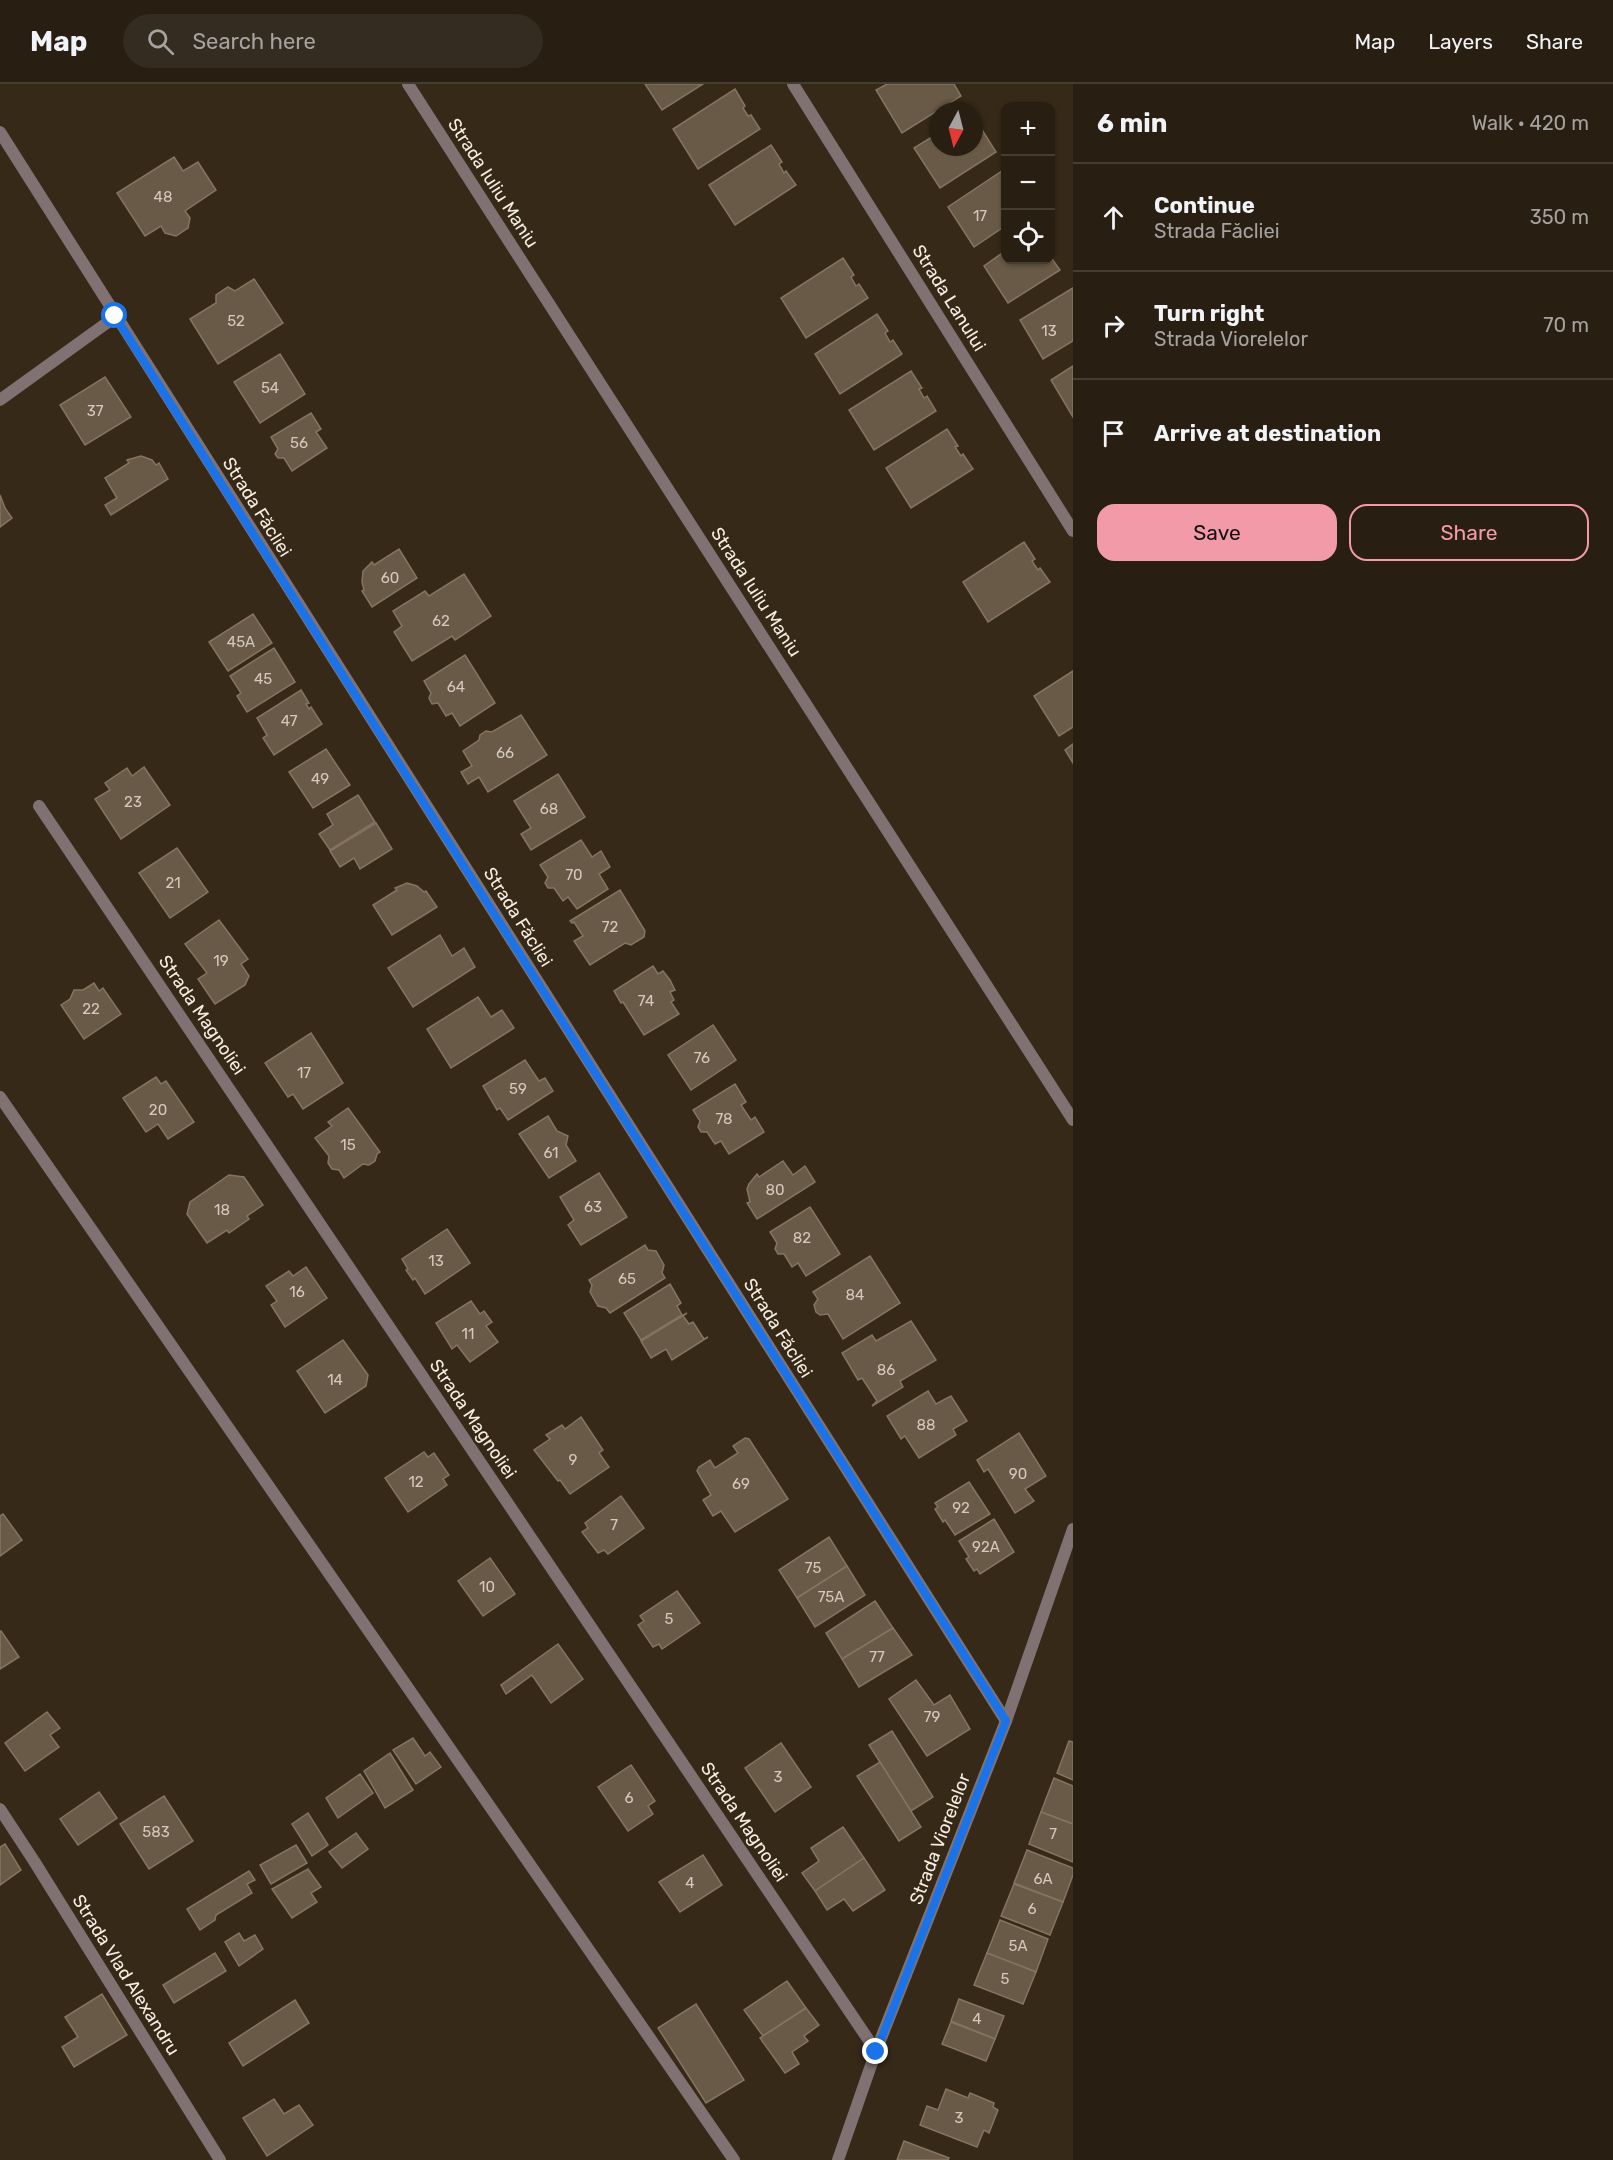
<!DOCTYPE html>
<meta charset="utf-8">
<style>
:root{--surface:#281f12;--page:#342c20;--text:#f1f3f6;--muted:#a5a29f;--line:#443d32;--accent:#f39aa9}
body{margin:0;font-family:Rubik,sans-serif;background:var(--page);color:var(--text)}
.controls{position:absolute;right:18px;top:18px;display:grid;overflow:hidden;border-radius:12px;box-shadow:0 2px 4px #0004}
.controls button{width:54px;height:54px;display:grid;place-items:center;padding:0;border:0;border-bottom:2px solid var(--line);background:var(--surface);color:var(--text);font:30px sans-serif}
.compass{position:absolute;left:929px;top:18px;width:54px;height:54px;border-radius:50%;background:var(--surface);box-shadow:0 2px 4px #0004;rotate:187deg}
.stop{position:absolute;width:18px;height:18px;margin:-14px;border:4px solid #1a73e8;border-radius:50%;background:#fff}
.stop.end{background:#1a73e8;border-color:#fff;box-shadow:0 2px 6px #0008}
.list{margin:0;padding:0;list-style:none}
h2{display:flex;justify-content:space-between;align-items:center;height:78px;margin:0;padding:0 24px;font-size:26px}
h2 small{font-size:20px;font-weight:400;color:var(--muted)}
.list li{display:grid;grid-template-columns:39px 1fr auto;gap:18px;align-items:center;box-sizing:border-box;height:108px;padding:0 24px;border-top:2px solid var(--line)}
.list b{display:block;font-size:22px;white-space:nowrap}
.list p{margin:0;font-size:20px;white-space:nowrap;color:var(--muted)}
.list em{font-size:20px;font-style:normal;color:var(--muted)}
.actions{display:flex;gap:12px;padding:18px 24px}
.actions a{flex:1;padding:14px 0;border:2px solid var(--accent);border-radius:18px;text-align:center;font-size:21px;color:var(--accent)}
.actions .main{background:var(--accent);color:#111}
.icon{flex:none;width:33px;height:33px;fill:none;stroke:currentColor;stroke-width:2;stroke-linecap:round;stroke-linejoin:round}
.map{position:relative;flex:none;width:1073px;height:2076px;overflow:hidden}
header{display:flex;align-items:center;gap:36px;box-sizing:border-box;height:84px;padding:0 30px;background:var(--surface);border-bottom:2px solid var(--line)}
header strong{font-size:28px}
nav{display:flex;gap:33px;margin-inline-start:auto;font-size:21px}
.search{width:420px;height:54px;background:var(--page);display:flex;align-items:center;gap:15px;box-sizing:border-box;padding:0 21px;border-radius:33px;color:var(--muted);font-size:22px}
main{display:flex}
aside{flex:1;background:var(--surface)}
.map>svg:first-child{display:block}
.building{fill:#695a47;stroke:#847460;stroke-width:1.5}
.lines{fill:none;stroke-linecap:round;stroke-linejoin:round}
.lane{stroke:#807172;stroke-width:12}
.street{stroke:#807172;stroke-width:12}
.route{stroke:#1a73e8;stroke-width:8}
.labels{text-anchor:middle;stroke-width:5;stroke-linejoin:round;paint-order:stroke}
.number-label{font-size:15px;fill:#d4c9bc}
.street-label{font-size:18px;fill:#f7eee3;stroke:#362918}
</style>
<header>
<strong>Map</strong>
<div class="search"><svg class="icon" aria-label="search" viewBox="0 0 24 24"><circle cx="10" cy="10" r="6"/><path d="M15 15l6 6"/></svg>Search here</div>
<nav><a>Map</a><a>Layers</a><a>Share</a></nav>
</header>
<main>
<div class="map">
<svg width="1073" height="2076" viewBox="0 0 1073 2076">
<rect width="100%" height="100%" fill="#362918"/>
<g class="building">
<path d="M645,0h58l-41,26z"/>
<path d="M887,0h67l7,12 -59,37 -26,-43z"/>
<path d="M735,5l10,17 -2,2 5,8 3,-1 9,14 -62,40 -25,-40z"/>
<path d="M974,33l22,35 -56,36 -26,-40 24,-15v14h36z"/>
<path d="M771,61l11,17 -3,2 5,9 2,-2 10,14 -61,40 -26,-40z"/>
<path d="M174,73l9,14 15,-9 18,28 -31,21 5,7 -2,10 -12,8 -11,-3 -4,-7 -16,10 -28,-43z"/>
<path d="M1005,85v57l-31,21 -26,-40z"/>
<path d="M1005,167v9h45v-4l10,14 -52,33 -24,-37z"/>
<path d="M843,174l11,17 -3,2 5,9 3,-2 9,14 -62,40 -25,-40z"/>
<path d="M254,195l29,44 -65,41 -28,-45 26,-16v-8l12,-8 7,4z"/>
<path d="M1073,204v53l-30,18 -23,-39z"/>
<path d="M877,230l11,17 -3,2 5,9 3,-2 9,14 -62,40 -25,-40z"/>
<path d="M280,270l25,40 -45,29 -26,-41z"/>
<path d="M1073,282v51l-22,-37z"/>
<path d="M911,287l11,17 -3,1 5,9 3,-2 9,15 -62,39 -25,-40z"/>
<path d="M105,293l26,40 -46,28 -25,-40z"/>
<path d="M311,329l10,16 -5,3 11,16 -35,23 -8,-13h-6l-3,-4 3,-5 -7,-12z"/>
<path d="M947,345l11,17 -3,1 6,9 2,-2 10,15 -62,39 -25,-40z"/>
<path d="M141,372l11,4 4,5 3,-2 9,16 -57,36 -6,-10 12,-7 -12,-20 24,-15 -2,-3z"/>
<path d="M0,411l5,13 7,10 -12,9z"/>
<path d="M1024,458l11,17 -3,2 6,9 2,-2 10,14 -62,40 -25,-40z"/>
<path d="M399,465l18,29 -45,29 -10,-16 2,-1 -2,-8 1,-11 9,-9 2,3z"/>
<path d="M464,490l27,42 -36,24 -3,-4 -40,25 -18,-29 8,-6 -9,-15 32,-20 4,5z"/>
<path d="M253,530l19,29 -44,28 -19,-29z"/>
<path d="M274,564l21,34 -48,30 -10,-16 4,-3 -11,-17z"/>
<path d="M465,571l30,48 -35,23 -8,-13 -6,3 -8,-13 -6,1 -3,-6 2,-5 -7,-12z"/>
<path d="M1073,587v56l-14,9 -25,-40z"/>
<path d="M301,606l8,13 -3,1 3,5 2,-2 11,17 -48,31 -11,-17 4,-3 -10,-17z"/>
<path d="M521,631l26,40 -59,37 -9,-15 -11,7 -7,-12 11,-6 -9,-15 16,-11 1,-5 6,-4 6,1z"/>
<path d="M1073,660v19l-8,-13z"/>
<path d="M326,665l24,36 -37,23 -24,-36z"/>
<path d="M144,683l26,38 -49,34 -26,-40 15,-9 -5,-7 22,-15 5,8z"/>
<path d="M558,690l27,43 -54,33 -10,-16 10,-6 -17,-27z"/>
<path d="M358,711l17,27 -45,28 -11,-16 14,-9 -6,-11z"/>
<path d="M376,739l16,26 -32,20 -6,-11 -14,9 -10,-16z"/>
<path d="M581,756l11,17 9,-6 9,16 -11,7 9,15 -31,20 -9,-12 -5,4 -9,-13h-6l-3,-5 3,-6 -8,-12z"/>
<path d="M177,764l31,44 -38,26 -31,-45z"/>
<path d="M407,799l10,3 7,6 2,-1 11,16 -45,28 -19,-30 24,-15 -2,-2z"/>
<path d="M620,806l25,41 -1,6 -13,8 -6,-2 -35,22 -16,-24 9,-5 -9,-14 -2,1 -2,-2z"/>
<path d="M219,836l29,39 -7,5 8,12 -4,9 -30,19 -17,-25 9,-6 -22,-29z"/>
<path d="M440,851l12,21 12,-8 11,19 -62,40 -25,-39z"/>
<path d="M653,882l5,8 5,-3 7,9 5,10 -5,2 4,8 -3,2 8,12 -35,21 -21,-33 -2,1 -7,-12z"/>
<path d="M94,899l5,8 4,-3 18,26 -37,25 -23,-34 9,-6 4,-9h9z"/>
<path d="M478,913l13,20 11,-7 12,18 -63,40 -24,-39z"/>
<path d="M713,941l23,35 -45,30 -23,-35z"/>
<path d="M311,949l32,50 -40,26 -10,-15 -5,3 -23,-34z"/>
<path d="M525,976l14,21 6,-3 8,13 -45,29 -8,-12 -3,2 -14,-24z"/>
<path d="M156,993l5,7 5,-3 28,41 -26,17 -10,-15 -12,8 -23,-34z"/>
<path d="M735,1000l11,18 -5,3 10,15 4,-3 9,15 -35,22 -8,-13 -6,3 -8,-12h-6l-3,-5 2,-6 -7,-11z"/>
<path d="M348,1024l32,44 -3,2 -2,7 -6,4 -6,-1 -19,14 -5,-8 -7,-1 -4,-6 1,-7 -14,-18 17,-12 -4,-4z"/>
<path d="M548,1032l9,15 11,5 -2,9 10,16 -27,17 -30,-44z"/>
<path d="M783,1077l10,14 12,-9 10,16 -58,37 -10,-16 3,-1 -3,-13 2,-5 8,-10 2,3z"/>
<path d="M599,1089l28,44 -46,28 -13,-20 6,-5 -14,-23z"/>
<path d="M229,1091l15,2 19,28 -16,11 2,3 -20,14 -2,-3 -20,13 -20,-29 3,-12z"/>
<path d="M810,1123l30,47 -34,22 -8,-13 -6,4 -8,-13h-6l-3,-5 2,-6 -7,-11z"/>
<path d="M447,1145l23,34 -45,31 -10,-16 -2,2 -7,-10 2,-1 -6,-10z"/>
<path d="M645,1161l3,5 8,1 8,14 -2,8 3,5 -55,35 -4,-5 -8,-2 -8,-14 2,-7 -3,-5z"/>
<path d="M870,1172l30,47 -57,36 -15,-25 -8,1 -4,-3 -2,-7 4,-6 -5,-7z"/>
<path d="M306,1183l21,31 -42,29 -14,-22 6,-4 -11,-15 23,-15 4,5z"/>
<path d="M670,1200l11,19 -4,3 5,9 -41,25 -17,-27z"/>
<path d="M471,1217l9,13 4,-3 8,11 -6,4 12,16 -28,20 -13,-17 -5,4 -16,-26z"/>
<path d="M687,1229l-4,3 6,8 4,-2 11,17 4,-2 -36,23 -6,-11 -15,9 -10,-17z"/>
<path d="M911,1237l25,39 -36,21 3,6 -31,19 5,-5 -15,-23 -4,2 -16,-27 30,-18 4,6z"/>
<path d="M343,1256l25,35 -2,11 -41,27 -28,-42z"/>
<path d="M928,1307l8,13 15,-8 16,25 -14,8 3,6 -37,23 -14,-22 -4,3 -14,-23z"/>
<path d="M581,1333l22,33 -4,3 10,14 -39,27 -10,-14 -2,1 -24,-31 16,-11 -4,-4 16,-10 3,4z"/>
<path d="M1019,1349l27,43 -21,13 9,12 -19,12 -27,-44 -4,3 -7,-12z"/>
<path d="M745,1354l4,1 39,60 -53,33 -14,-21 -8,5 -10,-16 8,-5 -14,-24 2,-4 11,-7 5,8 23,-15 -5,-7z"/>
<path d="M424,1368l4,5 6,-4 15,22 -6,4 4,6 -39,27 -23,-34z"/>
<path d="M969,1398l21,32 -35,21 -10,-15 -2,2 -8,-13 3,-2 -3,-4z"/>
<path d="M621,1412l23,32 -36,26 -4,-4 -6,3 -16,-21 6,-4 -3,-5z"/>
<path d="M3,1430l19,26 -22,16v-40z"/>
<path d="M994,1435l20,33 -34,22 -3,-5 -3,2 -8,-12 3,-2 -10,-16z"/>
<path d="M829,1453l18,29 -50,32 -18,-28z"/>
<path d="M490,1474l25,36 -32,22 -25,-35z"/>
<path d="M847,1482l18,29 -50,32 -18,-29z"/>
<path d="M677,1507l23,32 -38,26 -3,-5 -6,3 -15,-22 6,-4 -4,-5z"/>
<path d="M875,1517l18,27 -51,31 -16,-26z"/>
<path d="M893,1544l19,27 -53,32 -17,-28z"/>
<path d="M1,1547l18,26 -19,12v-37z"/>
<path d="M558,1560l25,35 -32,24 -19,-28 -26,19 -5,-9z"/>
<path d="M916,1596l18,25 16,-10 20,34 -43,27 -38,-57z"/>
<path d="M47,1628l13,16 -10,7 9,12 -34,24 -20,-28z"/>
<path d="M892,1647l41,66 -22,14 -42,-66z"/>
<path d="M413,1654l12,18 5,-4 11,15 -25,17 -23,-34z"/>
<path d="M1069,1657l4,1v38l-16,-7z"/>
<path d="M781,1659l30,44 -36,25 -30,-44z"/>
<path d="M390,1669l23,37 -28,18 -21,-37z"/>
<path d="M880,1678l41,65 -22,14 -42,-65z"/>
<path d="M631,1681l24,36 -7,5 5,8 -25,17 -30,-44z"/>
<path d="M360,1690l13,19 -35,25 -12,-20z"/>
<path d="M1054,1694l19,8v38l-32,-12z"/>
<path d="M99,1708l18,26 -39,27 -18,-26z"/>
<path d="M164,1712l29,45 -44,28 -29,-45z"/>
<path d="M1041,1728l32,12v38l-44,-18z"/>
<path d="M308,1729l20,32 -16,11 -20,-32z"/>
<path d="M843,1743l21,31 -49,33 -13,-18 17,-12 -8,-13z"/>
<path d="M356,1749l12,16 -26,19 -13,-16z"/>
<path d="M5,1760l16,26 -21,15v-38z"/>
<path d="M296,1761l11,18 -36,21 -11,-19z"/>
<path d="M1027,1766l46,18v7l-10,27 -49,-19z"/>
<path d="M703,1771l19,30 -42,27 -21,-30z"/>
<path d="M864,1774l21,32 -32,21 -9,-12 -17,11 -12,-19z"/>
<path d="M308,1785l13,18 -10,6 6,9 -25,16 -20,-29z"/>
<path d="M249,1787l6,9 -8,4 5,9 -36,22 -1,5 -15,10 -13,-21z"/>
<path d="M1014,1800l49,18 -13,33 -49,-19z"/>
<path d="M1000,1836l48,19 -12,33 -49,-19z"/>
<path d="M239,1849l5,8 11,-6 8,14 -24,17 -14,-24z"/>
<path d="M215,1869l11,18 -52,32 -11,-18z"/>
<path d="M987,1869l49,19 -13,32 -49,-19z"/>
<path d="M787,1897l19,27 -43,28 -19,-26z"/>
<path d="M102,1910l25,41 -53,32 -12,-20 16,-10 -13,-20z"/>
<path d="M959,1915l45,17 -9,23 -44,-18z"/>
<path d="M295,1916l14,23 -66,43 -14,-23z"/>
<path d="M696,1920l48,76 -38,23 -48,-75z"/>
<path d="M806,1924l13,17 -15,11 4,5 -16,11 7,12 -14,9 -25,-35z"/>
<path d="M951,1938l44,17 -9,22 -44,-17z"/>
<path d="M946,2005l22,9 2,-5 24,10 -1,4 5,3 -9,23 -5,-3 -7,17 -57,-22 7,-19 11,4z"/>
<path d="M274,2015l10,15 15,-9 14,20 -46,31 -24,-38z"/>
<path d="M904,2057l45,17 -1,2h-51z"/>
</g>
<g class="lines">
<path class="lane" d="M0,1013l734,1063"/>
<g class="street">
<path d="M408,0l665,1036"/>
<path d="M793,0l280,447"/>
<path d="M0,48l1006,1589"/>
<path d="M0,316l115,-83"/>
<path d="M39,722l837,1245"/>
<path d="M0,1725l34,52 186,299"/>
<path d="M838,2076l38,-109 130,-330 67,-192"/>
</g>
</g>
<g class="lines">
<path class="route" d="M115,232l891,1405 -130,331"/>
</g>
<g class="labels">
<g class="number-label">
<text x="163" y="118">48</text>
<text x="980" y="137">17</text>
<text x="236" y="242">52</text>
<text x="1049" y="252">13</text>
<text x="270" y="309">54</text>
<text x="95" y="332">37</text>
<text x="299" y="364">56</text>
<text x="390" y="499">60</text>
<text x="441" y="542">62</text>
<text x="241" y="563">45A</text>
<text x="263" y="600">45</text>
<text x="456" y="608">64</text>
<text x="289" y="642">47</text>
<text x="505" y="674">66</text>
<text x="320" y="700">49</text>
<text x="133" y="723">23</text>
<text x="549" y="730">68</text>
<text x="574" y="796">70</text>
<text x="173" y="804">21</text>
<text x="610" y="848">72</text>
<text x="221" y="882">19</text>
<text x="646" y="922">74</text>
<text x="91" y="930">22</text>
<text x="702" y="979">76</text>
<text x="304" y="994">17</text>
<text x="518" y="1010">59</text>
<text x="158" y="1031">20</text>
<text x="724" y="1040">78</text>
<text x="348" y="1066">15</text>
<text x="551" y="1074">61</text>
<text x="775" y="1111">80</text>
<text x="593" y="1128">63</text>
<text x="222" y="1131">18</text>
<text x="802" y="1159">82</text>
<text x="436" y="1182">13</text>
<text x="627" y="1200">65</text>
<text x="297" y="1213">16</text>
<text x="855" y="1216">84</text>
<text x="468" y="1255">11</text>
<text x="886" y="1291">86</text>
<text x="335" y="1301">14</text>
<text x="926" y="1346">88</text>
<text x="573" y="1381">9</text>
<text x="1018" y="1395">90</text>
<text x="416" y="1403">12</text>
<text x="741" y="1405">69</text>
<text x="961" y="1429">92</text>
<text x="614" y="1446">7</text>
<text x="986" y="1468">92A</text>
<text x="813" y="1489">75</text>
<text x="487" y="1508">10</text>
<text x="831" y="1518">75A</text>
<text x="669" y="1540">5</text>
<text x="877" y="1578">77</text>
<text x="932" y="1638">79</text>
<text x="778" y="1698">3</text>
<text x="629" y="1719">6</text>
<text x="156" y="1753">583</text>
<text x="1053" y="1755">7</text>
<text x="1043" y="1800">6A</text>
<text x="690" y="1804">4</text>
<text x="1032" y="1830">6</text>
<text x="1018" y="1867">5A</text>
<text x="1005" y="1900">5</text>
<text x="977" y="1940">4</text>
<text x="959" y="2039">3</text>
</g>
<g class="street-label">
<text transform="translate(493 99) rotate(57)" y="6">Strada Iuliu Maniu</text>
<text transform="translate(949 214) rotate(58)" y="6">Strada Lanului</text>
<text transform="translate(257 423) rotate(58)" y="6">Strada Făcliei</text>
<text transform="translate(756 508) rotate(57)" y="6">Strada Iuliu Maniu</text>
<text transform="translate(518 833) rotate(58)" y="6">Strada Făcliei</text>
<text transform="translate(202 931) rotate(56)" y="6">Strada Magnoliei</text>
<text transform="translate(778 1244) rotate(58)" y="6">Strada Făcliei</text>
<text transform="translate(473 1335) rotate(56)" y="6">Strada Magnoliei</text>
<text transform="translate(744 1738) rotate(56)" y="6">Strada Magnoliei</text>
<text transform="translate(940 1755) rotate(-69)" y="6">Strada Viorelelor</text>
<text transform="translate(126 1891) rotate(58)" y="6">Strada Vlad Alexandru</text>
</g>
</g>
</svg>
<div class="controls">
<button>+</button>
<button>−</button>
<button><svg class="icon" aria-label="locate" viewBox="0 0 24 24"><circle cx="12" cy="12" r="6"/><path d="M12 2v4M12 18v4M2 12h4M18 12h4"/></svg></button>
</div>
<svg class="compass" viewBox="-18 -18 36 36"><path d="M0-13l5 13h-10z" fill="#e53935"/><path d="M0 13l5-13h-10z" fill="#a5a29f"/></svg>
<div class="stop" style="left:115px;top:232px"></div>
<div class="stop end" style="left:876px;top:1968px"></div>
</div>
<aside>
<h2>6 min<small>Walk · 420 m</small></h2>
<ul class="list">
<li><svg class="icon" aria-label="ahead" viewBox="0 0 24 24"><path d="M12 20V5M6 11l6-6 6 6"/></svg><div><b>Continue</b><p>Strada Făcliei</p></div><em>350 m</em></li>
<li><svg class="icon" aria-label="right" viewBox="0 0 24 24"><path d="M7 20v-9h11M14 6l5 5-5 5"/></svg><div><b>Turn right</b><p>Strada Viorelelor</p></div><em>70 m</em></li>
<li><svg class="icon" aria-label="arrive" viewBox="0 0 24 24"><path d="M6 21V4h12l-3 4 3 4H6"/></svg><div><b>Arrive at destination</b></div></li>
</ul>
<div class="actions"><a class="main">Save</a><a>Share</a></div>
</aside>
</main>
